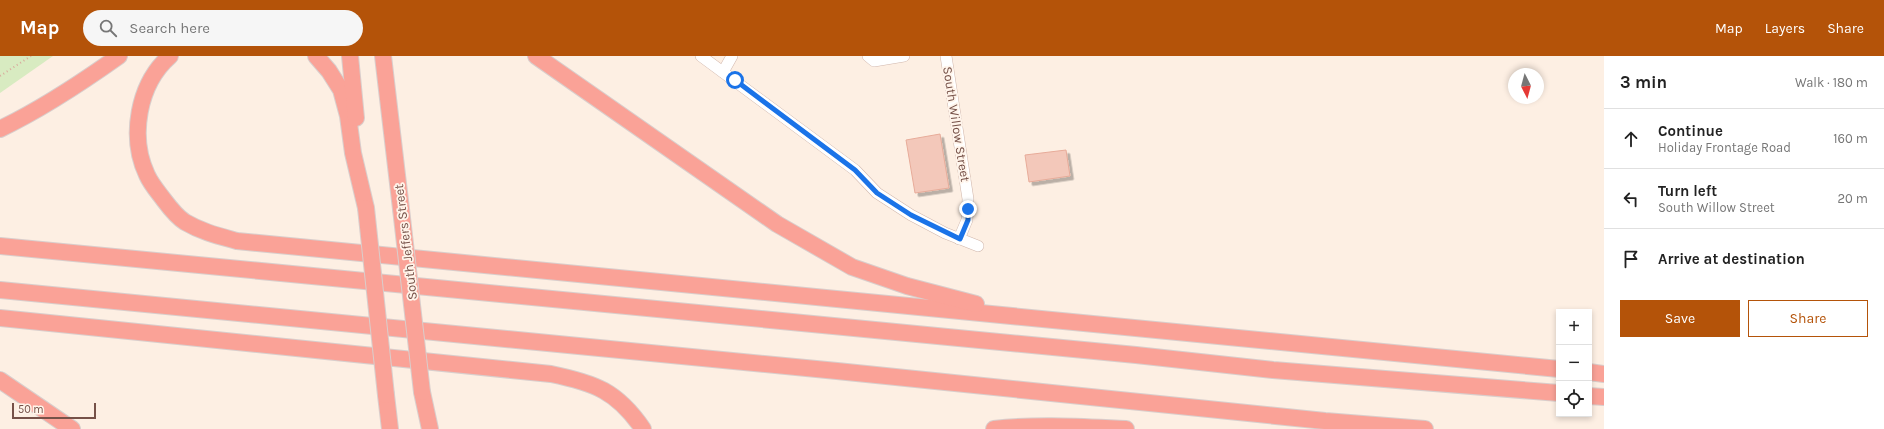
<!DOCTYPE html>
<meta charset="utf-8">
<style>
:root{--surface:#fff;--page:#f6f6f6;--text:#222;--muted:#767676;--line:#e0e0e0;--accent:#b45309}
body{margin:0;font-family:Karla,sans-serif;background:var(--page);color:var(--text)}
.controls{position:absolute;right:12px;bottom:12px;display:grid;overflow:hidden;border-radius:0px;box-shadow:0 2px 6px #0003}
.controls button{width:36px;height:36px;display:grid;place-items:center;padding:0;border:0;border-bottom:1px solid var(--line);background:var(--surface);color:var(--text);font:20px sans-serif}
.compass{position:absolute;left:1508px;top:12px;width:36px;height:36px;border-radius:50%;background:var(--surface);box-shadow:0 2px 6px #0003;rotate:174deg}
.scale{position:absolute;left:12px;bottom:10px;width:84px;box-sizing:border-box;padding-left:4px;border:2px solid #765148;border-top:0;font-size:11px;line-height:14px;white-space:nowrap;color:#765148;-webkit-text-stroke:3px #fff4ea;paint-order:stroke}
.stop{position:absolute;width:12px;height:12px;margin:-9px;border:3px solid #1a73e8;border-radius:50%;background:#fff}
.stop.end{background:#1a73e8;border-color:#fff;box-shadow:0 1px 4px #0008}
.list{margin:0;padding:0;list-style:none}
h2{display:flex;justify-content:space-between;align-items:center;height:52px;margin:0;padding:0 16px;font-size:17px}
h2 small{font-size:13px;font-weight:400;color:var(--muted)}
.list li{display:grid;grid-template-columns:26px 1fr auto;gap:12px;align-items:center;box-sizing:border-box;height:60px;padding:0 16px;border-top:1px solid var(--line)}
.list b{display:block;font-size:15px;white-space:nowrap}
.list p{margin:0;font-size:13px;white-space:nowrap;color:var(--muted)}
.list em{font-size:13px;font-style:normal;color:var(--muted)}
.actions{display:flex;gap:8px;padding:12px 16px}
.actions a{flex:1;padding:9px 0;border:1px solid var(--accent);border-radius:0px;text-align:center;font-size:14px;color:var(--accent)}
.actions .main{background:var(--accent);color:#fff}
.icon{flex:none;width:22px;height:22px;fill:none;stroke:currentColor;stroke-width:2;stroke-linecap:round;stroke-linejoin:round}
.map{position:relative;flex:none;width:1604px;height:373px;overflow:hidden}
header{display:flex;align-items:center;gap:24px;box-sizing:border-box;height:56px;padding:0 20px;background:var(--accent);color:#fff}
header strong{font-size:19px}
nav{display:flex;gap:22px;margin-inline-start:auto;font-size:14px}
.search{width:280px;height:36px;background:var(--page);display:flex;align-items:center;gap:10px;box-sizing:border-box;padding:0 14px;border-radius:22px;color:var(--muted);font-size:15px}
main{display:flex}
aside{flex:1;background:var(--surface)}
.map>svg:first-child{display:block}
.green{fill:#d8ebc1}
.building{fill:#f3c8ba;stroke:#e7ab99;filter:url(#shadow)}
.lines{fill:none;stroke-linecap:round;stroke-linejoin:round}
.minor-casing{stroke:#d1b7ac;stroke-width:12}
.highway-casing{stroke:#d9cecc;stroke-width:18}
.path{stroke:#d8ab9d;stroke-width:2;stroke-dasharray:1 3;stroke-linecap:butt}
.minor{stroke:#fff;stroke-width:11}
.highway{stroke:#faa297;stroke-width:16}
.highway-bridge-casing{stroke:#d9cecc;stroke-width:18;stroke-linecap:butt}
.highway-bridge{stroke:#faa297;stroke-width:16}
.route{stroke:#1a73e8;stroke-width:5}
.labels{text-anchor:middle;stroke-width:3.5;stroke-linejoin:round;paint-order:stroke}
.street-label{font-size:13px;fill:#765148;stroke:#fff4ea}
</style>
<header>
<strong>Map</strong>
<div class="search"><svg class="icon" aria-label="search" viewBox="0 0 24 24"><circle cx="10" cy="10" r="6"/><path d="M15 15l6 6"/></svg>Search here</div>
<nav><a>Map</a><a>Layers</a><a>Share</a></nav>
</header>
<main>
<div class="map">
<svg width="1604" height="373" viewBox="0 0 1604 373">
<defs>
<filter id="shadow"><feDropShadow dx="3.5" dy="3.5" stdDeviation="0" flood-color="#0004"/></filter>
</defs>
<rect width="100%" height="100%" fill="#fdefe3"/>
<path class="green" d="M0,0h53l-53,37z"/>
<g class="building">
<path d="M940,78l9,54 -34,5 -9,-53z"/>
<path d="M1066,94l4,26 -41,6 -4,-27z"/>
</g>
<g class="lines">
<defs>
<g id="minor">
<path d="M701,0l154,114 22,23 34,22 34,18 33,13"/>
<path d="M868,0l6,5 30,-5"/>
<path d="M946,0l22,143 -1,21 -8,19"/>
<path d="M723,16l9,-16"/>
</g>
<g id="highway">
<path d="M170,0c-32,28 -41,81 -23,119 4,9 11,17 17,25 6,8 13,17 21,22 17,10 34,14 52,19l1322,128"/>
<path d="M316,0l13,15 12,19 7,26 5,37 13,55"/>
<path d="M350,0l6,62"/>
<path d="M383,0l18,153"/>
<path d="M536,0l241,168 75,43 55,19 69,18"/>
<path d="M0,73c42,-20 81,-46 119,-73"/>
<path d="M0,190l1136,109 137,15 286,23"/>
<path d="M0,234l837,81 488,50 100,8"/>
<path d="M0,262l551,56c44,9 66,17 92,55"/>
<path d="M1589,316l15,2"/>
<path d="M0,324l72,49"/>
<path d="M422,336l8,37"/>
<path d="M386,339l4,34"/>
<path d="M1589,340l15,1"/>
<path d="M994,373c44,-5 87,-2 132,0"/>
</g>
</defs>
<use href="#minor" class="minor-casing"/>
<use href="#highway" class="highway-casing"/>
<path class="path" d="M0,20l31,-20"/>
<use href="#minor" class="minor"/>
<use href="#highway" class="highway"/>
<defs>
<g id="highway-bridge">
<path d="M366,152l20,187"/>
<path d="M401,153l21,183"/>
</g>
</defs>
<use href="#highway-bridge" class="highway-bridge-casing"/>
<use href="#highway-bridge" class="highway-bridge"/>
</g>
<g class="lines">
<path class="route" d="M735,24l120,90 22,23 34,22 49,24 8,-19v-11"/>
</g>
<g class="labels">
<g class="street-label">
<text transform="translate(957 68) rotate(81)" y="5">South Willow Street</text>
<text transform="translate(405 186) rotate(-97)" y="5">South Jeffers Street</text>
</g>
</g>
</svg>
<div class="controls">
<button>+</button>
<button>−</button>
<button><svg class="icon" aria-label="locate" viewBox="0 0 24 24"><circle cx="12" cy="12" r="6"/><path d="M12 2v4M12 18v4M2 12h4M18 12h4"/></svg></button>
</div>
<svg class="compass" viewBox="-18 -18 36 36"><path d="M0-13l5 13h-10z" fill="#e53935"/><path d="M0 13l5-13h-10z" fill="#767676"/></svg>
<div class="scale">50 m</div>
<div class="stop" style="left:735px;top:24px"></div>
<div class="stop end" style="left:968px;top:153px"></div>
</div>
<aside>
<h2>3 min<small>Walk · 180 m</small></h2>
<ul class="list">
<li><svg class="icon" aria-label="ahead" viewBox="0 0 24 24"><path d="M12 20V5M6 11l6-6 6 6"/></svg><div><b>Continue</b><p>Holiday Frontage Road</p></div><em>160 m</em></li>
<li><svg class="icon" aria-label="left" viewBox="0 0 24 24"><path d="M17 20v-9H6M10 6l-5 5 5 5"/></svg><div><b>Turn left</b><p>South Willow Street</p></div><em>20 m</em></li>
<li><svg class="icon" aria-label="arrive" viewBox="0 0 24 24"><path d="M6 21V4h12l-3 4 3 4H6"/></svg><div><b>Arrive at destination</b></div></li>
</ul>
<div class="actions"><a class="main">Save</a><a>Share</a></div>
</aside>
</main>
